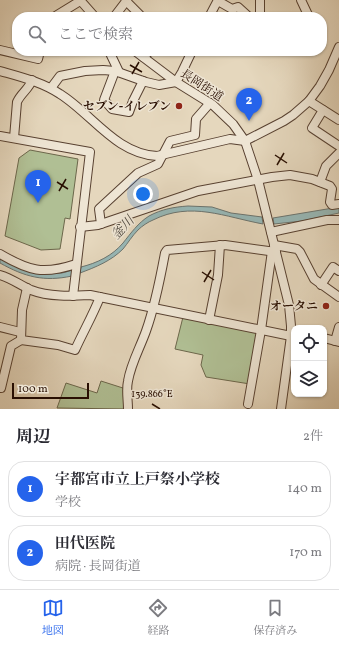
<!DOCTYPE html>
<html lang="ja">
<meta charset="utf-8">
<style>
:root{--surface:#fff;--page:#f7f7f7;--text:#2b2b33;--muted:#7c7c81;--line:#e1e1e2;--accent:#2563eb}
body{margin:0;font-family:Vollkorn,"Noto Serif JP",serif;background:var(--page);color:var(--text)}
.controls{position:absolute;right:12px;bottom:12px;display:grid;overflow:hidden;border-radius:8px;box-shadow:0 1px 3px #0004}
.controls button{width:36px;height:36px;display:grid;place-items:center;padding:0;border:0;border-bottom:1px solid var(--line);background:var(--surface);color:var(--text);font:20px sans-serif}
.scale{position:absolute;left:12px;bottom:10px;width:77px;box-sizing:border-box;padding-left:4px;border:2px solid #290f02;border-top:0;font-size:11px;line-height:14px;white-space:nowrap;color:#290f02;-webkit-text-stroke:3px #eee5d4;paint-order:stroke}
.you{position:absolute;left:143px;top:194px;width:14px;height:14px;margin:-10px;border:3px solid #fff;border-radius:50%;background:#1a73e8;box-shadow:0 0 0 6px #1a73e833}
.badge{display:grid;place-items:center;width:26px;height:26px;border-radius:50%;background:var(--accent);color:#fff;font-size:13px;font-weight:700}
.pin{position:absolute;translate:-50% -33px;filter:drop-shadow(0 1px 2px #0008)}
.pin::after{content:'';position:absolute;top:21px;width:14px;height:12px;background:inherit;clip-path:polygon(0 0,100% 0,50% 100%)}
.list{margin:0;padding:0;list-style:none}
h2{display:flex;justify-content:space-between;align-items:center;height:52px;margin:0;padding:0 16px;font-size:17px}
h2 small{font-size:13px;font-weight:400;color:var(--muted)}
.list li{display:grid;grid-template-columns:26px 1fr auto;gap:12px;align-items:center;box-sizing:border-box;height:56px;margin:0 8px 8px;padding:0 8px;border:1px solid var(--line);border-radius:16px}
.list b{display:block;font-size:15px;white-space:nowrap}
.list p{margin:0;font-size:13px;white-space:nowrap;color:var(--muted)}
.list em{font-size:13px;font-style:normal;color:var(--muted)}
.icon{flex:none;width:22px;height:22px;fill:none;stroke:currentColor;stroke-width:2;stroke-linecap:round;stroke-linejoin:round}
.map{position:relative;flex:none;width:339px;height:409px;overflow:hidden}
.search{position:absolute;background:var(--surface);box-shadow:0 1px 3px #0004;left:12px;right:12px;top:12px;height:44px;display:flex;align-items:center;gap:10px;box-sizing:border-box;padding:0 14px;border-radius:16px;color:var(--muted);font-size:15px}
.sheet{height:180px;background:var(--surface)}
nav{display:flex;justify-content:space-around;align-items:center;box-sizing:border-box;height:56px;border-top:1px solid var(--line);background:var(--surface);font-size:11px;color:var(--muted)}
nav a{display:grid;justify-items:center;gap:2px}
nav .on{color:var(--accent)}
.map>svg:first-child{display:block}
.green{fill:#b0bf94;stroke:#6c674b}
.water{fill:#97b8b7;stroke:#6b746f}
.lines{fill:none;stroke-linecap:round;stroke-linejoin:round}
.minor-casing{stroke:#584131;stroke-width:10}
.minor{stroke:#eee5d4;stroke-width:8}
.ticks{fill:none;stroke:#290f02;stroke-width:1.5}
.poi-dot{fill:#8f2418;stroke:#eee5d4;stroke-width:1.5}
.labels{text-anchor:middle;stroke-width:3;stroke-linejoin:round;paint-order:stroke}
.street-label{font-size:12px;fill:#290f02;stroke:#eee5d4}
.poi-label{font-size:12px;font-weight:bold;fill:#290f02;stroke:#eee5d4;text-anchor:end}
.water-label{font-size:13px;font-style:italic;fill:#504a41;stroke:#eee5d4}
.ticks-label{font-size:10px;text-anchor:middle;fill:#290f02;stroke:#eee5d4;stroke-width:3;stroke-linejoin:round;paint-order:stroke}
</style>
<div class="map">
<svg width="339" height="409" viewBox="0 0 339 409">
<rect width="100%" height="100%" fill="#e5d7bd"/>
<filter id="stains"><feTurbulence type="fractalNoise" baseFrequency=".005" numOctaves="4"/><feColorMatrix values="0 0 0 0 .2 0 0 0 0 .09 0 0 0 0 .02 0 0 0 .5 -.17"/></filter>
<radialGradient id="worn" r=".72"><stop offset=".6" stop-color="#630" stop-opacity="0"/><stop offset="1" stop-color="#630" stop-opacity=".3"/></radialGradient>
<g class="green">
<path d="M30,150l48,9 -8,60 -5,-1 -5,31 -19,1 -36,-14 14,-78z"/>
<path d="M183,317l79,17 -12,50 -44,-7 -5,-12 2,-10 -28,-6z"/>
<path d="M101,381l25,8v20l-69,-1 9,-25 31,10z"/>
</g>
<g class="water">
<path d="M188,206l24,1 19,6 31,4 1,7c-38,-7 -72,-23 -110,-4 -5,2 -11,6 -15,10 -6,6 -10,13 -15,19 -12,12 -27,18 -43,24l1,-6c16,-4 31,-11 42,-24 8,-10 15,-20 26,-27 13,-7 25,-9 39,-10z"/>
<path d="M339,207v6l-37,8 -28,3 -1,-6z"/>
<path d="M0,258l42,16 20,-1 11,-3 -1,6c-28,6 -47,1 -72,-13z"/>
</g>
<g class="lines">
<defs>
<g id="minor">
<path d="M80,0l15,17"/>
<path d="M260,0v17"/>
<path d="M301,0l8,17"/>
<path d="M126,1l16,16"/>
<path d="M218,1l14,8 6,-2 11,10"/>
<path d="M54,17l26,-16"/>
<path d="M114,17l13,-17"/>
<path d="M209,17l9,-17"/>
<path d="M322,34v2"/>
<path d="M0,50l38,9 2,-8"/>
<path d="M109,51l10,21"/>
<path d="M135,51l41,31 37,23 20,19 12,17 13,39 31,125 2,21v10l-10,73"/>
<path d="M295,51h1"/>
<path d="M143,57l7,-6"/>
<path d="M0,71c21,6 42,11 60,23 32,20 56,60 97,62l73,-17 15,2 39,-20 9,-6 16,-14 11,-15 9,-16 10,-23"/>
<path d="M115,71l-11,29 8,9 17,3 4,-11 10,-20"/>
<path d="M51,88l9,-12 25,-5 18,-1 12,1 31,11 13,3 17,-3 6,-10 10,-21"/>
<path d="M309,101l30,19"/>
<path d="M323,110l-11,18 27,18"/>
<path d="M0,136l90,16 -17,144"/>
<path d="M14,138l3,-36c4,-9 12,-13 15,-22"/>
<path d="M320,182l6,-16 13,-13"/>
<path d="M101,224l-2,-15 39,-36 20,-9 12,-23 25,-6 1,-16 14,-16"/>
<path d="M80,227l18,-2 100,-34 74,-14 18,-2 22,4 18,7 2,3 -2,13 2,3 7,-1"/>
<path d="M271,232l56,-12h12"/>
<path d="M274,245l23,4 3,3 14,27 25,18"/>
<path d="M0,254c29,17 43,21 76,10"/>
<path d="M0,275c11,3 20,10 31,15 18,7 40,6 59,5l201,41h3"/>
<path d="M321,285l12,-18 6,4"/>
<path d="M27,288l-5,22 -1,30 37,5 17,5c8,-18 18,-35 25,-53"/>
<path d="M209,320l9,-45 2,-30"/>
<path d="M0,327l20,5"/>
<path d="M324,338l15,4"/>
<path d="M335,341l4,-14"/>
<path d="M0,388h1l10,-42 10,-6"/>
<path d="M248,404l13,-74 11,-79"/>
<path d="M128,409c0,-9 -2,-19 0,-28 3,-18 12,-33 18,-50 9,-25 14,-51 19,-78l2,-3 58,-5 51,7"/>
</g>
</defs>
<use href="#minor" class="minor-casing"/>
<use href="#minor" class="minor"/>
</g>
<path class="ticks" d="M130,65l12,7M132,74l7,-12M275,155l12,8M277,165l7,-12M57,182l11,7M59,191l7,-12M202,272l12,8M204,282l7,-12M152,404l8,5"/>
<g class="poi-dot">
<circle cx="179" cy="106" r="4"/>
<circle cx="326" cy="306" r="4"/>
</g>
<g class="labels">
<g class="street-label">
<text transform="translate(202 85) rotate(33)" y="4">長岡街道</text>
</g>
<g class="poi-label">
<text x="171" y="110">セブン-イレブン</text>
<text x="318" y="310">オータニ</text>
</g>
<g class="water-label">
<text transform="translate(122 227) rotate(-47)" y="5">釜川</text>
</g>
</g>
<g class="ticks-label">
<text x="152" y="397">139.866°E</text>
</g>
<rect width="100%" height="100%" filter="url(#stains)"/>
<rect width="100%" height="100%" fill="url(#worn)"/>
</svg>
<div class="controls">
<button><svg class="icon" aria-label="locate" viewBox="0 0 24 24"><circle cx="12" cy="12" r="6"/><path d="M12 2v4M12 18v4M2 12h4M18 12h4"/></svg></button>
<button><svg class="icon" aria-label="layers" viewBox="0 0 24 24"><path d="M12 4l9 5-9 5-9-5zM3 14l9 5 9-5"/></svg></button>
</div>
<div class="scale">100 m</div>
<div class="you"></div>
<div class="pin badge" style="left:38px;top:203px">1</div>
<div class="pin badge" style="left:249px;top:121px">2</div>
<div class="search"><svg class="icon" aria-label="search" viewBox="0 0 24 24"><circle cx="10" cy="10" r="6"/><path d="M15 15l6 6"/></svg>ここで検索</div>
</div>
<section class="sheet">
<h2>周辺<small>2件</small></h2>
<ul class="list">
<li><span class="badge">1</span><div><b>宇都宮市立上戸祭小学校</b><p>学校</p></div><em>140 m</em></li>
<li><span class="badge">2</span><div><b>田代医院</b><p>病院 · 長岡街道</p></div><em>170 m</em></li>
</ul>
</section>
<nav>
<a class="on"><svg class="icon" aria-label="map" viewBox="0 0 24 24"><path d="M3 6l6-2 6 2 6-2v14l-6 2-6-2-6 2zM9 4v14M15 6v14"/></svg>地図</a>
<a><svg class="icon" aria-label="directions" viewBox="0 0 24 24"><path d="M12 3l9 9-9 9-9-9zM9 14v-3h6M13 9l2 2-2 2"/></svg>経路</a>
<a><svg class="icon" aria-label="saved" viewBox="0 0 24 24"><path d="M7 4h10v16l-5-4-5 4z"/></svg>保存済み</a>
</nav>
